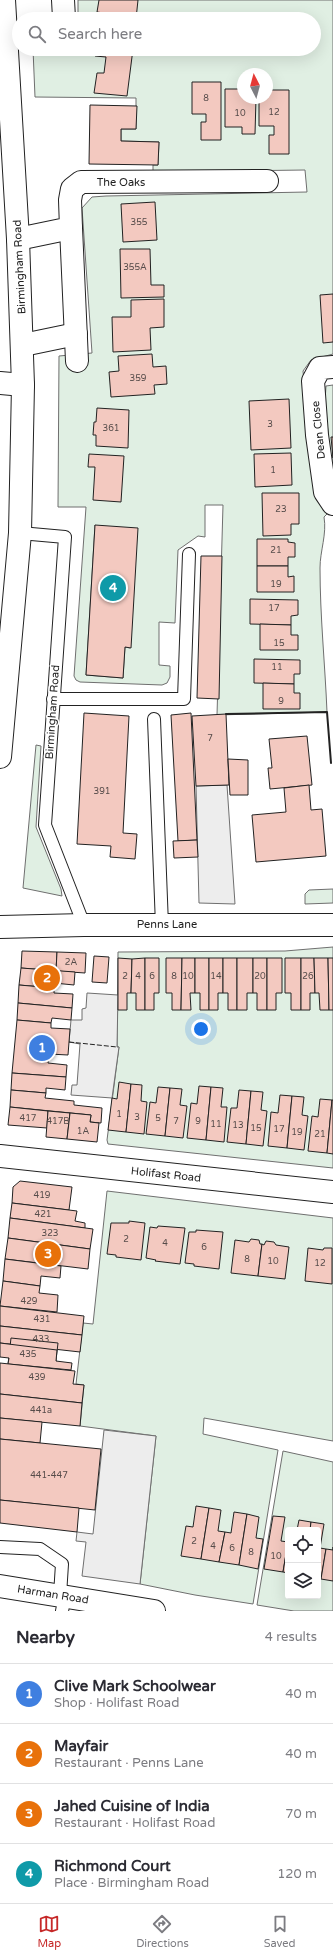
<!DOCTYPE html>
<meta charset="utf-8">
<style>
:root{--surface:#fff;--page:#f2f2f3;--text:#2b2b33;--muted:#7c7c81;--line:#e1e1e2;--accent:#c62828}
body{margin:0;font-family:"Varela Round",sans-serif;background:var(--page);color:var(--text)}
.controls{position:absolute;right:12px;bottom:12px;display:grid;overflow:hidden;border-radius:4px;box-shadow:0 4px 16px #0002}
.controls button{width:36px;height:36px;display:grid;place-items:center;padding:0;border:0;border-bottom:1px solid var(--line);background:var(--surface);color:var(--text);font:20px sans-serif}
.compass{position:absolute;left:237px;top:68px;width:36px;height:36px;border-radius:50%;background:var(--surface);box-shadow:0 4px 16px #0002;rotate:354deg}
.you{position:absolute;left:201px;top:1029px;width:14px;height:14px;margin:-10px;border:3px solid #fff;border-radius:50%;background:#1a73e8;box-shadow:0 0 0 6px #1a73e833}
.badge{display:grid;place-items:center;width:26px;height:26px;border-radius:50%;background:var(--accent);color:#fff;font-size:13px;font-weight:700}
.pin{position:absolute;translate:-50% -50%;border:2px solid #fff;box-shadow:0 1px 4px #0006}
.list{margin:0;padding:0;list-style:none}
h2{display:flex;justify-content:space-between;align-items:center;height:52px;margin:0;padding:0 16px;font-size:17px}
h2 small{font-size:13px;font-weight:400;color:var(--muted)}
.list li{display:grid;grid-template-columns:26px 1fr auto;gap:12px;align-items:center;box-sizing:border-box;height:60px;padding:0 16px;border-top:1px solid var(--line)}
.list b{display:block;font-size:15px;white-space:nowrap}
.list p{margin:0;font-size:13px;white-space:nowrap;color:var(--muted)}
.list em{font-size:13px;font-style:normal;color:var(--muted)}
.icon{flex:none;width:22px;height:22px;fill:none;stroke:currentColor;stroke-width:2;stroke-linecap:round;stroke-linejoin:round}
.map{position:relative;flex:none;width:333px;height:1611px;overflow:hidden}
.search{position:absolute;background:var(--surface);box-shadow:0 4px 16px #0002;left:12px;right:12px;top:12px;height:44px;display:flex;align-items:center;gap:10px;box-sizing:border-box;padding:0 14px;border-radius:22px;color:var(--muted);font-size:15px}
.sheet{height:292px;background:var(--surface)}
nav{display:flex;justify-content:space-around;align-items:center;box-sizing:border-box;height:56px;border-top:1px solid var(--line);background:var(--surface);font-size:11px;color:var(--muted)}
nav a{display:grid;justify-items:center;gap:2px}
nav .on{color:var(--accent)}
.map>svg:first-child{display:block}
.green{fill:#e0efe3;stroke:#6f6f6f;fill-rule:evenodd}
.parking{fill:#ededed;stroke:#6f6f6f}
.building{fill:#f3c9c0;stroke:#222}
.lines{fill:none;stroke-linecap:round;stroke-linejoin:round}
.service-casing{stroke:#222;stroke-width:14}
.minor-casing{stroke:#222;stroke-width:24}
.secondary-casing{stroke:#222;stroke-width:24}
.primary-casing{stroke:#222;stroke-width:24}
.service{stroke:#fff;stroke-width:12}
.minor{stroke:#fff;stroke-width:22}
.secondary{stroke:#fff;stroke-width:22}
.primary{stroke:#fff;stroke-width:22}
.fence{stroke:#222;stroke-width:1;stroke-dasharray:5 2;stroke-linecap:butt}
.wall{stroke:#222;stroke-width:2}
.labels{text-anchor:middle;stroke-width:3;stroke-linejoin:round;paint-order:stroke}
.number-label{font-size:9px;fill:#564c4a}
.street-label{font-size:11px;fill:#222;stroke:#fff}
</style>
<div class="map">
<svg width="333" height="1611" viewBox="0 0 333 1611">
<rect width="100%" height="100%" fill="#fff"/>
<g class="green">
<path d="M78,0h255v354l-22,6 -8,11 11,119 4,11 10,12 -4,4c3,17 -4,34 -4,51 0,48 5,96 7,144l-110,3 6,-210h-18v32l-7,-1 -20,14 -3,73 -16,-1v43l11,1v11l-3,6 -5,2 -82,-3 -4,-2 -2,-4 12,-169h-28l1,-151 33,-3 -10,-145 10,-11 14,-1 201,-4 -2,-22 -152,2v-7h5l1,-23 -38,-1v-12h15v-31l-101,-1 -2,-48h281v-30h-236zM243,74h24v24h-24zM95,525l35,123 -5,-1 -2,31 -37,-3z"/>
<path d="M333,385v100l-8,-84 1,-15z"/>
<path d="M36,745l5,1 -5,81 25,62 1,7 -39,-8z"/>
<path d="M333,889v14l-28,1v-10l4,-4z"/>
<path d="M333,947v221l-225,-24 -1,-4 12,-93h-2l1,-95 167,-1z"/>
<path d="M107,1191l226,27v223l-129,-23 -1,16 75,16 -25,154 -58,-9 -55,-11 16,-148 -76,-10 4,-41 -8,-1 7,-61 10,1z"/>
<path d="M283,1451l50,11v149h-39l-37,-6zM288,1530h30v66h-30z"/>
</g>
<g class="parking">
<path d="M227,785l8,119 -36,-1 -3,-117z"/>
<path d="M87,993l31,2 -1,52h2l-7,51 -41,-3 1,-10h5l3,-41 -11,-2 2,-22h11v-11l4,-1z"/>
<path d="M104,1430l52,6 -16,148 -58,-8 4,-34 -10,-1 1,-9 16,2z"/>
</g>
<g class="building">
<path d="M99,0h39l-2,19h-33l1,-6 -7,-1z"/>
<path d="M96,49h37l-6,47 -33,-3 3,-20h7l2,-16 -11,-1z"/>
<path d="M192,82h29v58h-20v-18h5v-8h-14z"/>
<path d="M225,89h18v9h13l-1,36h-13v-7h-17z"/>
<path d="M267,90h22v64h-20v-19h5v-9h-15v-28h8z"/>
<path d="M90,105l47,1 -1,23h-15v12l38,1 -1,23 -69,-1z"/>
<path d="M155,202l2,38 -34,2 -2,-38z"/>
<path d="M120,249h30l1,36h13v12l-43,1z"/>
<path d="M333,294v48l-10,1 -3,-48z"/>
<path d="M164,299v28l-14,1 1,22 -38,2 -1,-35h19v-17z"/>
<path d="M152,354l1,13 13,-1 1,18 -13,1 1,9 -44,3 -2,-25 10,-1 -1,-15z"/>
<path d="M289,399l2,49 -40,2 -2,-49z"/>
<path d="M97,408l32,2 -1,38 -32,-2v-11h-3l1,-13h2z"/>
<path d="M331,437h2v21z"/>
<path d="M291,453l1,32 -37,2 -1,-33z"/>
<path d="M89,454l35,2 -3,46 -28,-2 2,-33h-7z"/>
<path d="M262,493h37v31h-8v11l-28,1z"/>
<path d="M95,525l43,3 -7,120 -6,-1 -2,31 -37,-3z"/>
<path d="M257,539h31v3l7,1v14h-7v9h-31z"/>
<path d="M201,556h21l-3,143 -22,-1z"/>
<path d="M257,566h31v11l6,-1v16h-37z"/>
<path d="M250,599l48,1v15l-7,1v9l-41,-1z"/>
<path d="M260,624l31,1v10h7v15h-38z"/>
<path d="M254,659l46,1v14h-6v10l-40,-1z"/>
<path d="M263,683l31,1v9h6v16h-37z"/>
<path d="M84,713l45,3 -6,117 14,1 -2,25 -25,-2 1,-11 -34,-2z"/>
<path d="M191,713l6,127 -19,1 -7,-126z"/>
<path d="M226,714l3,71 -33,1 -4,-70z"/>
<path d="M307,736l5,49 -42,4 -2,-21h4l-3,-29z"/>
<path d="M228,759l20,1v35h-18z"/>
<path d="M309,785l2,25 11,-1 4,47 -70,6 -4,-47 34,-3 -2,-24z"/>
<path d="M197,840l1,17 -24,1 -1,-17z"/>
<path d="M22,951l35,1 -1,19 -35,-3z"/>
<path d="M57,952l29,1 -1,20 -29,-2z"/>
<path d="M94,956l15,1 -2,26 -15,-1z"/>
<path d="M118,958l14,1 -1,34h-4v17h-9z"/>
<path d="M145,958v52h-9v-17h-5l1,-34z"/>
<path d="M145,958h14v35h-5v17h-9z"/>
<path d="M166,958h16l-1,52h-9v-17h-6z"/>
<path d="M182,958h13v35h-5l1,17h-10z"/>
<path d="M195,958h14v52h-9v-17h-5z"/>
<path d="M209,958h14v35h-5v17h-9z"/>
<path d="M223,958h14v52h-9v-17h-5z"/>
<path d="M237,958h16v35h-6v17h-10z"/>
<path d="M253,958h14v52h-10v-17h-4z"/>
<path d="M267,958h15v35h-6v17h-9z"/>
<path d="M285,958h16v52h-10v-17h-6z"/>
<path d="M301,958h13l1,35h-5v17h-9z"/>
<path d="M314,958h14l1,52h-9l-1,-17h-4z"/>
<path d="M328,958h5v52h-4z"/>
<path d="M21,968l54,4 -1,13 -20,-2v5l-35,-3z"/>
<path d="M19,985l35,3v5l19,1 -1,14 -54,-5z"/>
<path d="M18,1003l54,5 -1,12 -19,-2 -1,5 -34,-3z"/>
<path d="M17,1020l34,3v5l19,1 -2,26 -19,-1 -1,9 19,2 -1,12 -54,-4z"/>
<path d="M12,1073l54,4 -1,13 -19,-2v5l-35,-3z"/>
<path d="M119,1082l12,2 -5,48 -18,-2 4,-32 5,1z"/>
<path d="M131,1084l11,1 -1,16 6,1 -3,32 -18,-2z"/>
<path d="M199,1086l12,1 -5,53 -19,-2 4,-35 6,1z"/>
<path d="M158,1087l12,1 -5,48 -19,-2 4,-32 6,1z"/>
<path d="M211,1087l12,1 -2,19h6l-3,35 -18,-2z"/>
<path d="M170,1088l12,1 -2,16 7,1 -4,32 -18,-2z"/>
<path d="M11,1090l35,3 -1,5 29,3v4l28,3 -1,15 -11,-1 1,-7 -81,-8z"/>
<path d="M239,1090l12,1 -5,53 -19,-2 4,-34h6z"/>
<path d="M251,1091l12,1 -2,18 6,1 -4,35 -17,-2z"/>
<path d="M280,1095l12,1 -5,52 -19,-2 3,-34 7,1z"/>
<path d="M292,1096l12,1 -2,18 6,1 -4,34 -17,-2z"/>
<path d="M320,1099l12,1 -5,53 -19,-2 4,-35 6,1z"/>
<path d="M332,1100h1v54l-6,-1z"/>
<path d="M10,1107l38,4 -1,17 -39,-3z"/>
<path d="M48,1111l22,2 -3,26 -21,-2z"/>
<path d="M70,1113l21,2 -1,7 9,1 -2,19 -30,-3z"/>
<path d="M20,1181l52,6 -3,23 -57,-7 1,-16z"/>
<path d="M12,1203l65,8 -2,10 10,2v5l-75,-10z"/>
<path d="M10,1218l83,11 -3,20 -82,-11z"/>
<path d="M129,1221l16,2 -4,37 -25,-3v-2l-9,-1 4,-31h18z"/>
<path d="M158,1226l27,2 -5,36 -25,-3 1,-1 -10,-2 4,-31 7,1z"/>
<path d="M196,1230l27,2 -4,37 -25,-3v-2l-9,-1 4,-31h7z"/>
<path d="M8,1238l82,11 -2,20 -83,-10z"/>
<path d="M251,1239l8,1 1,4h2l-4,32 -27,-3 4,-33 14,2z"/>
<path d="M266,1241l8,1 2,3 13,2 -4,32 -27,-3 4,-32 2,1z"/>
<path d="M308,1248l15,2 1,-2h8v36l-27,-3z"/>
<path d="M5,1259l56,7 -1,12 -19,-2 -1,10 -37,-5z"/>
<path d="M3,1281l37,5 -1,7 19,2 -1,17 -57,-6z"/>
<path d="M0,1306l84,10 -2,19 -82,-9z"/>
<path d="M0,1326l82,9 -2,17 -80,-9z"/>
<path d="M11,1338l47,5 -5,43 -47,-4z"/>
<path d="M0,1343l57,7 -1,11 16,2 -1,7 -63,-6 1,-6 -9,-1z"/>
<path d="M0,1363l75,8 -2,13 11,1 -2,18 -82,-9z"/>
<path d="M0,1394l82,9 -2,23 -80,-8z"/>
<path d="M0,1418l42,4 -2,21 -40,-4z"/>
<path d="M0,1439l101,10 -6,61 -95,-10z"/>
<path d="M0,1500l79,8 -2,24 -77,-9z"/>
<path d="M196,1506l13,2 -8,51 -20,-3 5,-30 7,1z"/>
<path d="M209,1508l12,2 -3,21 7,1 -6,30 -18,-3z"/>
<path d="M234,1512l13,2 -8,51 -20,-3 6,-30 6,1z"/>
<path d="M247,1514l12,3 -3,21 7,1 -5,30 -19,-4z"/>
<path d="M273,1516l12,1 -4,24 7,1 -5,30 -19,-3z"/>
<path d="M299,1520l12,2 -1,8h-13z"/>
<path d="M311,1522l13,2 -4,24 6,1 -5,30h-3v-49h-8z"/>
<path d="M288,1542v31l-5,-1z"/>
<path d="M333,1547v34l-12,-2 5,-30 7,1z"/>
</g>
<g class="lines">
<defs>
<g id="service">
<path d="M20,533l45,4 -20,288 39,100"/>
<path d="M53,699h131l5,-145"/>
<path d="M154,719l8,206"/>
<path d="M0,1547l40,2 22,15 -2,31"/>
<path d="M62,1611l3,-15"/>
</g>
<g id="minor">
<path d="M63,0l1,18"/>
<path d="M71,228l6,133"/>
<path d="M18,239l53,-11 -1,-28 2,-11 9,-7 186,-1"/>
<path d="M23,345l53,-11"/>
<path d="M333,367l-13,1 -7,13 4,54 8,57 8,12"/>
<path d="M0,383l23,2"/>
<path d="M0,1156l333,36"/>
<path d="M0,1586l154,25"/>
</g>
<path id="secondary" d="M0,927l84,-2h249"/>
<path id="primary" d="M0,757l20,-224 3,-148 -5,-146 -14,-239"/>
</defs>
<use href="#service" class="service-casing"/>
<use href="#minor" class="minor-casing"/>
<use href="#secondary" class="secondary-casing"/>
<use href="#primary" class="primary-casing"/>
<use href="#service" class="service"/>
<use href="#minor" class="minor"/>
<use href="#secondary" class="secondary"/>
<use href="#primary" class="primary"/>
<path class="fence" d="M69,1042l48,5"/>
<path class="wall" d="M226,714l101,-2 4,51"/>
</g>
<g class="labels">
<g class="number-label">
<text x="206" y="101">8</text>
<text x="274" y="115">12</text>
<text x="240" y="116">10</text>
<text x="139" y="225">355</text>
<text x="135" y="270">355A</text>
<text x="138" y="381">359</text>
<text x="270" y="427">3</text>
<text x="111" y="431">361</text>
<text x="273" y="473">1</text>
<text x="281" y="512">23</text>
<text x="276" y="553">21</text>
<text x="276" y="587">19</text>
<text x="274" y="611">17</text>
<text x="279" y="646">15</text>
<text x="277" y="670">11</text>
<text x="281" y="704">9</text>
<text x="210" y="741">7</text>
<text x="102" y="794">391</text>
<text x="71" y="965">2A</text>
<text x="125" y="979">2</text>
<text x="138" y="979">4</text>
<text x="152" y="979">6</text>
<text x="174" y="979">8</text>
<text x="188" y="979">10</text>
<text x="216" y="979">14</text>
<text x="260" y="979">20</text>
<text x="308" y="979">26</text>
<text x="119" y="1117">1</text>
<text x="137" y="1120">3</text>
<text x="28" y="1121">417</text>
<text x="158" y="1121">5</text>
<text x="58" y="1124">417B</text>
<text x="176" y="1124">7</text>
<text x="198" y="1124">9</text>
<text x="216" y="1127">11</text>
<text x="238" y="1128">13</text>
<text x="256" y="1131">15</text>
<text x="279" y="1132">17</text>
<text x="83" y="1134">1A</text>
<text x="297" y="1135">19</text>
<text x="320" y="1137">21</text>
<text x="42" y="1198">419</text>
<text x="43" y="1217">421</text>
<text x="50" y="1236">323</text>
<text x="126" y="1242">2</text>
<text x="165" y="1246">4</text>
<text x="204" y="1250">6</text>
<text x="247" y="1262">8</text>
<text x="273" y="1264">10</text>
<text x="320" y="1266">12</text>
<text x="29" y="1304">429</text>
<text x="42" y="1322">431</text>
<text x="41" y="1342">433</text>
<text x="28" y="1357">435</text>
<text x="37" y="1380">439</text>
<text x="41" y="1413">441a</text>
<text x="49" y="1478">441-447</text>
<text x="194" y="1544">2</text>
<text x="213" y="1549">4</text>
<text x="232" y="1551">6</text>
<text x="251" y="1555">8</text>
<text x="276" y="1559">10</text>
</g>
<g class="street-label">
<text x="121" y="186">The Oaks</text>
<text transform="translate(19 267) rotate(-93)" y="4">Birmingham Road</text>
<text transform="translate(318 430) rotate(-96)" y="4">Dean Close</text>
<text transform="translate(52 712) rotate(-86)" y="4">Birmingham Road</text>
<text x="167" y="928">Penns Lane</text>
<text transform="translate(166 1174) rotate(6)" y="4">Holifast Road</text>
<text transform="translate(53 1594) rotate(9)" y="4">Harman Road</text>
</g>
</g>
</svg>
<div class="controls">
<button><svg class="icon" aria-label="locate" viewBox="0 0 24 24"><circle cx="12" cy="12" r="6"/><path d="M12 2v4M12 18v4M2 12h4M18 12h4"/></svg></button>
<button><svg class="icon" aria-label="layers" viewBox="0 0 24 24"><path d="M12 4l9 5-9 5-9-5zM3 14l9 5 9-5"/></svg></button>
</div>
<svg class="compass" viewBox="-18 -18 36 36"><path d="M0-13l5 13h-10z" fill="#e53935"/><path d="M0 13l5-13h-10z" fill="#7c7c81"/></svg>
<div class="you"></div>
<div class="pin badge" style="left:42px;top:1048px;background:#3f7fe0">1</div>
<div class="pin badge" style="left:47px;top:978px;background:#e8710a">2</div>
<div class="pin badge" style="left:48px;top:1254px;background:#e8710a">3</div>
<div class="pin badge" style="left:113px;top:588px;background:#0f9aa8">4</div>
<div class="search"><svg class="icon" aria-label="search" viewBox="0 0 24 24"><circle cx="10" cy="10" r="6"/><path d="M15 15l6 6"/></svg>Search here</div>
</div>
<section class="sheet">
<h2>Nearby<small>4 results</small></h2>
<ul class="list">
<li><span class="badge" style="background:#3f7fe0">1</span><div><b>Clive Mark Schoolwear</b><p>Shop · Holifast Road</p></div><em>40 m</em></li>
<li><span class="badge" style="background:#e8710a">2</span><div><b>Mayfair</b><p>Restaurant · Penns Lane</p></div><em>40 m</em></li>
<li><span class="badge" style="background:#e8710a">3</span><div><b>Jahed Cuisine of India</b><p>Restaurant · Holifast Road</p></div><em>70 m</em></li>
<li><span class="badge" style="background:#0f9aa8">4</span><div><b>Richmond Court</b><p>Place · Birmingham Road</p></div><em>120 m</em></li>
</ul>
</section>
<nav>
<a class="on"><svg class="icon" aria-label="map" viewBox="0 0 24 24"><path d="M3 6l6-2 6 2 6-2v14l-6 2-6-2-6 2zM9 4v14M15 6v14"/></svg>Map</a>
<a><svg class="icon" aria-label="directions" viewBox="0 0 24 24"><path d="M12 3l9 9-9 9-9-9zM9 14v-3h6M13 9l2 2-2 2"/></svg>Directions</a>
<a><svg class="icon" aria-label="saved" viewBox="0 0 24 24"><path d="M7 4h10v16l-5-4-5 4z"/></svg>Saved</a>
</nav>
